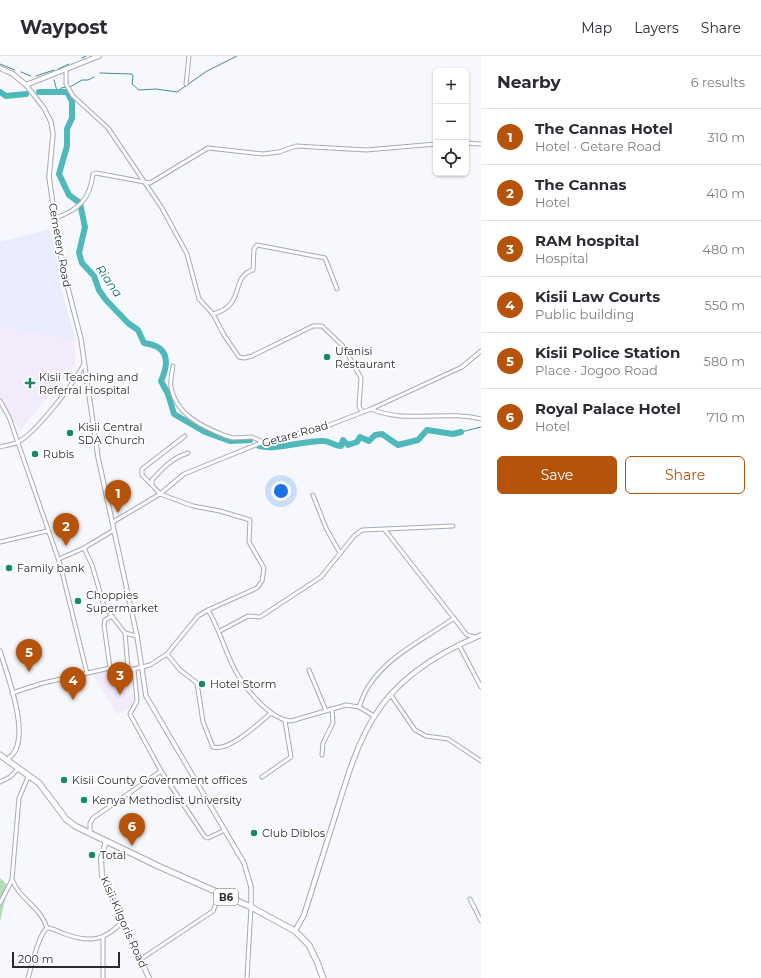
<!DOCTYPE html>
<meta charset="utf-8">
<style>
:root{--surface:#fff;--page:#f2f2f3;--text:#2b2b33;--muted:#7c7c81;--line:#e1e1e2;--accent:#b45309}
body{margin:0;font-family:Montserrat,sans-serif;background:var(--page);color:var(--text)}
.controls{position:absolute;right:12px;top:12px;display:grid;overflow:hidden;border-radius:6px;box-shadow:0 1px 3px #0004}
.controls button{width:36px;height:36px;display:grid;place-items:center;padding:0;border:0;border-bottom:1px solid var(--line);background:var(--surface);color:var(--text);font:20px sans-serif}
.scale{position:absolute;left:12px;bottom:10px;width:108px;box-sizing:border-box;padding-left:4px;border:2px solid #2a2b2e;border-top:0;font-size:11px;line-height:14px;white-space:nowrap;color:#2a2b2e;-webkit-text-stroke:3px #fff;paint-order:stroke}
.you{position:absolute;left:281px;top:435px;width:14px;height:14px;margin:-10px;border:3px solid #fff;border-radius:50%;background:#1a73e8;box-shadow:0 0 0 6px #1a73e833}
.badge{display:grid;place-items:center;width:26px;height:26px;border-radius:50%;background:var(--accent);color:#fff;font-size:13px;font-weight:700}
.pin{position:absolute;translate:-50% -33px;filter:drop-shadow(0 1px 2px #0008)}
.pin::after{content:'';position:absolute;top:21px;width:14px;height:12px;background:inherit;clip-path:polygon(0 0,100% 0,50% 100%)}
.list{margin:0;padding:0;list-style:none}
h2{display:flex;justify-content:space-between;align-items:center;height:52px;margin:0;padding:0 16px;font-size:17px}
h2 small{font-size:13px;font-weight:400;color:var(--muted)}
.list li{display:grid;grid-template-columns:26px 1fr auto;gap:12px;align-items:center;box-sizing:border-box;height:56px;padding:0 16px;border-top:1px solid var(--line)}
.list b{display:block;font-size:15px;white-space:nowrap}
.list p{margin:0;font-size:13px;white-space:nowrap;color:var(--muted)}
.list em{font-size:13px;font-style:normal;color:var(--muted)}
.actions{display:flex;gap:8px;padding:12px 16px}
.actions a{flex:1;padding:9px 0;border:1px solid var(--accent);border-radius:6px;text-align:center;font-size:14px;color:var(--accent)}
.actions .main{background:var(--accent);color:#fff}
.icon{flex:none;width:22px;height:22px;fill:none;stroke:currentColor;stroke-width:2;stroke-linecap:round;stroke-linejoin:round}
.map{position:relative;flex:none;width:481px;height:922px;overflow:hidden}
header{display:flex;align-items:center;gap:24px;box-sizing:border-box;height:56px;padding:0 20px;background:var(--surface);border-bottom:1px solid var(--line)}
header strong{font-size:19px}
nav{display:flex;gap:22px;margin-inline-start:auto;font-size:14px}
main{display:flex}
aside{flex:1;background:var(--surface)}
.map>svg:first-child{display:block}
.built{fill:#e8ecfd}
.medical{fill:#f2ebfc}
.grass{fill:url(#grass-tufts)}
.lines{fill:none;stroke-linecap:round;stroke-linejoin:round}
.stream{stroke:#448e90;stroke-width:1}
.river{stroke:#4fb8ba;stroke-width:6}
.minor-casing{stroke:#a8aab3;stroke-width:5}
.tertiary-casing{stroke:#a8aab3;stroke-width:5.5}
.secondary-casing{stroke:#a8aab3;stroke-width:6}
.trunk-casing{stroke:#a8aab3;stroke-width:7}
.minor{stroke:#fff;stroke-width:3}
.tertiary{stroke:#fff;stroke-width:3.5}
.secondary{stroke:#fff;stroke-width:4}
.trunk{stroke:#fff;stroke-width:5}
.poi-dot{fill:#178968;stroke:#fff;stroke-width:1.5}
.labels{text-anchor:middle;stroke-width:3.5;stroke-linejoin:round;paint-order:stroke}
.shield{fill:#fff;stroke:#6a6b6d;stroke-width:1}
.shield-label{font-size:10px;font-weight:bold;fill:#2a2b2e}
.street-label{font-size:11px;fill:#2a2b2e;stroke:#fff}
.poi-label{font-size:11px;fill:#2a2b2e;stroke:#fff;text-anchor:start}
.water-label{font-size:12px;font-style:italic;fill:#0a6567;stroke:#fff}
</style>
<header>
<strong>Waypost</strong>
<nav><a>Map</a><a>Layers</a><a>Share</a></nav>
</header>
<main>
<div class="map">
<svg width="481" height="922" viewBox="0 0 481 922">
<defs>
<pattern id="grass-tufts" width="24" height="20" patternUnits="userSpaceOnUse"><rect width="24" height="20" fill="#b6dbbc"/><path d="M3 7l-1-3M5 7V3M7 7l1-3M15 17l-1-3M17 17v-4M19 17l1-3" fill="none" stroke="#9dbca2"/></pattern>
</defs>
<rect width="100%" height="100%" fill="#f6f8fe"/>
<path class="built" d="M50,173l9,41 2,18 15,54 -5,-2 -71,-14v-86l1,2z"/>
<g class="medical">
<path d="M0,270l71,14 4,8v18l-55,64 -20,-30z"/>
<path d="M103,615l28,3 -2,14 9,15 -21,11 -24,-40z"/>
</g>
<path class="grass" d="M0,822l8,8 -8,36z"/>
<g class="lines">
<g class="stream">
<path d="M82,2l4,-2"/>
<path d="M0,8l15,6"/>
<path d="M58,13l11,-5"/>
<path d="M21,16l10,4"/>
<path d="M100,17l31,1 2,1 -1,9 7,6 17,-1 21,3 30,-21 30,-15"/>
<path d="M36,20l18,-6"/>
<path d="M54,24l3,11"/>
<path d="M70,31l12,-7h6l6,-3"/>
<path d="M59,35l2,-3 6,-1"/>
<path d="M461,376l20,-5"/>
</g>
<g class="river">
<path d="M0,36l6,4 20,-2"/>
<path d="M39,36h28l5,9v17l-5,11v17l-8,28 10,21 11,8 5,24 -6,26 3,10 12,13 5,14 7,10 22,23 10,7 6,13c24,3 26,18 17,38l7,13 6,20 31,18 25,9 20,-1"/>
<path d="M259,390c15,5 47,-6 65,-5 6,0 10,5 17,5l2,-6 5,5 9,-3 3,-5 9,4 6,-6 7,-1 16,11 20,-5 9,-10 26,4 8,-2"/>
</g>
<defs>
<g id="minor">
<path d="M66,14v14l7,12 35,32 54,80 25,46 12,45 14,15 11,21 15,22 5,1 8,-2 61,-30h9l21,20 18,32 -2,28 3,6"/>
<path d="M186,28l3,-28"/>
<path d="M466,87l15,1"/>
<path d="M55,162c24,-8 35,-19 38,-44l3,-1 54,10 58,-35 55,6 16,-2 17,-6 70,4 70,-6"/>
<path d="M213,258c34,-9 16,-37 40,-44l1,-21 3,-4 68,13 12,31"/>
<path d="M173,310c-1,7 -3,15 -2,21 5,28 32,40 55,49l7,2 19,-1 11,5"/>
<path d="M0,345l9,16 51,147 27,109"/>
<path d="M371,353c35,15 74,1 110,10"/>
<path d="M0,391c6,-2 13,-2 18,-5 18,-9 56,-59 66,-78"/>
<path d="M188,397c-16,5 -25,15 -36,27v5l8,9 33,12 27,5 30,9 -1,22 15,26 -2,13 -5,7 -49,22"/>
<path d="M152,429l-10,-10v-6l43,-33"/>
<path d="M313,439l13,33 14,25"/>
<path d="M113,466l47,-28 24,-20 79,-32 56,-13 52,-20 91,-42 19,-16"/>
<path d="M385,474l82,105 8,2"/>
<path d="M0,486l47,-11"/>
<path d="M84,492l8,17 12,41 21,27 12,3"/>
<path d="M59,503l25,-11 30,-18"/>
<path d="M220,575l28,-15 12,1 61,-40 33,-41 8,-6 91,-4"/>
<path d="M125,577l3,35"/>
<path d="M459,589l22,42"/>
<path d="M167,598l13,16 17,13 6,39 10,25c16,5 46,-24 58,-34"/>
<path d="M110,612l-6,-43 1,-5 7,-4"/>
<path d="M134,613l3,32 -7,13 31,57 44,66 3,1 17,-8"/>
<path d="M309,614l17,41"/>
<path d="M12,637l31,-10 67,-15 24,1 16,-4 17,-11 31,-38 10,-6c13,21 18,47 31,67 10,16 33,43 52,44l55,-16 13,2 15,9"/>
<path d="M391,639l24,35 11,6 22,3 33,22"/>
<path d="M359,651c3,-7 5,-14 9,-20 20,-32 57,-48 86,-69"/>
<path d="M322,699l1,-12 10,-20 -1,-14"/>
<path d="M29,719l-10,23 -7,81c7,20 29,28 35,49"/>
<path d="M262,721l29,-20 -6,-36"/>
<path d="M0,726l10,-5 8,-8"/>
<path d="M90,777v-10l3,-5 68,-47"/>
<path d="M470,843l11,22"/>
<path d="M0,847l12,-23"/>
<path d="M47,872c6,0 12,4 18,6 25,9 40,7 58,-13"/>
<path d="M103,881v41"/>
<path d="M141,903l72,-48 7,-17"/>
<path d="M28,922c4,-12 10,-43 19,-50"/>
<path d="M247,922l4,-71"/>
</g>
<g id="tertiary">
<path d="M26,29l18,23 7,14 2,12 -4,43 13,88 19,74 17,118 39,179 9,60 98,167 7,24v20"/>
<path d="M0,595c7,23 30,83 13,103 -1,2 -5,4 -7,6"/>
</g>
<g id="secondary">
<path d="M0,12l13,6 13,11 73,-29"/>
<path d="M106,785l-5,17 1,18 47,102"/>
<path d="M295,875l9,-16c11,-35 22,-70 33,-105 10,-32 19,-64 37,-93 23,-39 66,-65 107,-82"/>
</g>
<path id="trunk" d="M0,699l39,28 27,36 9,7 83,40 93,41 44,24 14,14 9,19 5,14"/>
</defs>
<use href="#minor" class="minor-casing"/>
<use href="#tertiary" class="tertiary-casing"/>
<use href="#secondary" class="secondary-casing"/>
<use href="#trunk" class="trunk-casing"/>
<use href="#minor" class="minor"/>
<use href="#tertiary" class="tertiary"/>
<use href="#secondary" class="secondary"/>
<use href="#trunk" class="trunk"/>
</g>
<g class="poi-dot">
<circle cx="327" cy="301" r="4"/>
<path d="M28 321h4v4h4v4h-4v4h-4v-4h-4v-4h4z"/>
<circle cx="70" cy="377" r="4"/>
<circle cx="35" cy="398" r="4"/>
<circle cx="9" cy="512" r="4"/>
<circle cx="78" cy="545" r="4"/>
<circle cx="202" cy="628" r="4"/>
<circle cx="64" cy="724" r="4"/>
<circle cx="84" cy="744" r="4"/>
<circle cx="254" cy="777" r="4"/>
<circle cx="92" cy="799" r="4"/>
</g>
<g class="labels">
<rect class="shield" x="214" y="833" width="24" height="16" rx="3"/>
<g class="shield-label">
<text x="226" y="845">B6</text>
</g>
<g class="street-label">
<text transform="translate(60 189) rotate(80)" y="4">Cemetery Road</text>
<text transform="translate(295 378) rotate(-16)" y="4">Getare Road</text>
<text transform="translate(124 866) rotate(66)" y="4">Kisii-Kilgoris Road</text>
</g>
<g class="poi-label">
<text x="335" y="299">Ufanisi<tspan x="335" dy="13">Restaurant</tspan></text>
<text x="39" y="325">Kisii Teaching and<tspan x="39" dy="13">Referral Hospital</tspan></text>
<text x="78" y="375">Kisii Central<tspan x="78" dy="13">SDA Church</tspan></text>
<text x="43" y="402">Rubis</text>
<text x="17" y="516">Family bank</text>
<text x="86" y="543">Choppies<tspan x="86" dy="13">Supermarket</tspan></text>
<text x="210" y="632">Hotel Storm</text>
<text x="72" y="728">Kisii County Government offices</text>
<text x="92" y="748">Kenya Methodist University</text>
<text x="262" y="781">Club Diblos</text>
<text x="100" y="803">Total</text>
</g>
<g class="water-label">
<text transform="translate(109 225) rotate(55)" y="4">Riana</text>
</g>
</g>
</svg>
<div class="controls">
<button>+</button>
<button>−</button>
<button><svg class="icon" aria-label="locate" viewBox="0 0 24 24"><circle cx="12" cy="12" r="6"/><path d="M12 2v4M12 18v4M2 12h4M18 12h4"/></svg></button>
</div>
<div class="scale">200 m</div>
<div class="you"></div>
<div class="pin badge" style="left:118px;top:457px">1</div>
<div class="pin badge" style="left:66px;top:490px">2</div>
<div class="pin badge" style="left:120px;top:639px">3</div>
<div class="pin badge" style="left:73px;top:644px">4</div>
<div class="pin badge" style="left:29px;top:616px">5</div>
<div class="pin badge" style="left:132px;top:790px">6</div>
</div>
<aside>
<h2>Nearby<small>6 results</small></h2>
<ul class="list">
<li><span class="badge">1</span><div><b>The Cannas Hotel</b><p>Hotel · Getare Road</p></div><em>310 m</em></li>
<li><span class="badge">2</span><div><b>The Cannas</b><p>Hotel</p></div><em>410 m</em></li>
<li><span class="badge">3</span><div><b>RAM hospital</b><p>Hospital</p></div><em>480 m</em></li>
<li><span class="badge">4</span><div><b>Kisii Law Courts</b><p>Public building</p></div><em>550 m</em></li>
<li><span class="badge">5</span><div><b>Kisii Police Station</b><p>Place · Jogoo Road</p></div><em>580 m</em></li>
<li><span class="badge">6</span><div><b>Royal Palace Hotel</b><p>Hotel</p></div><em>710 m</em></li>
</ul>
<div class="actions"><a class="main">Save</a><a>Share</a></div>
</aside>
</main>
